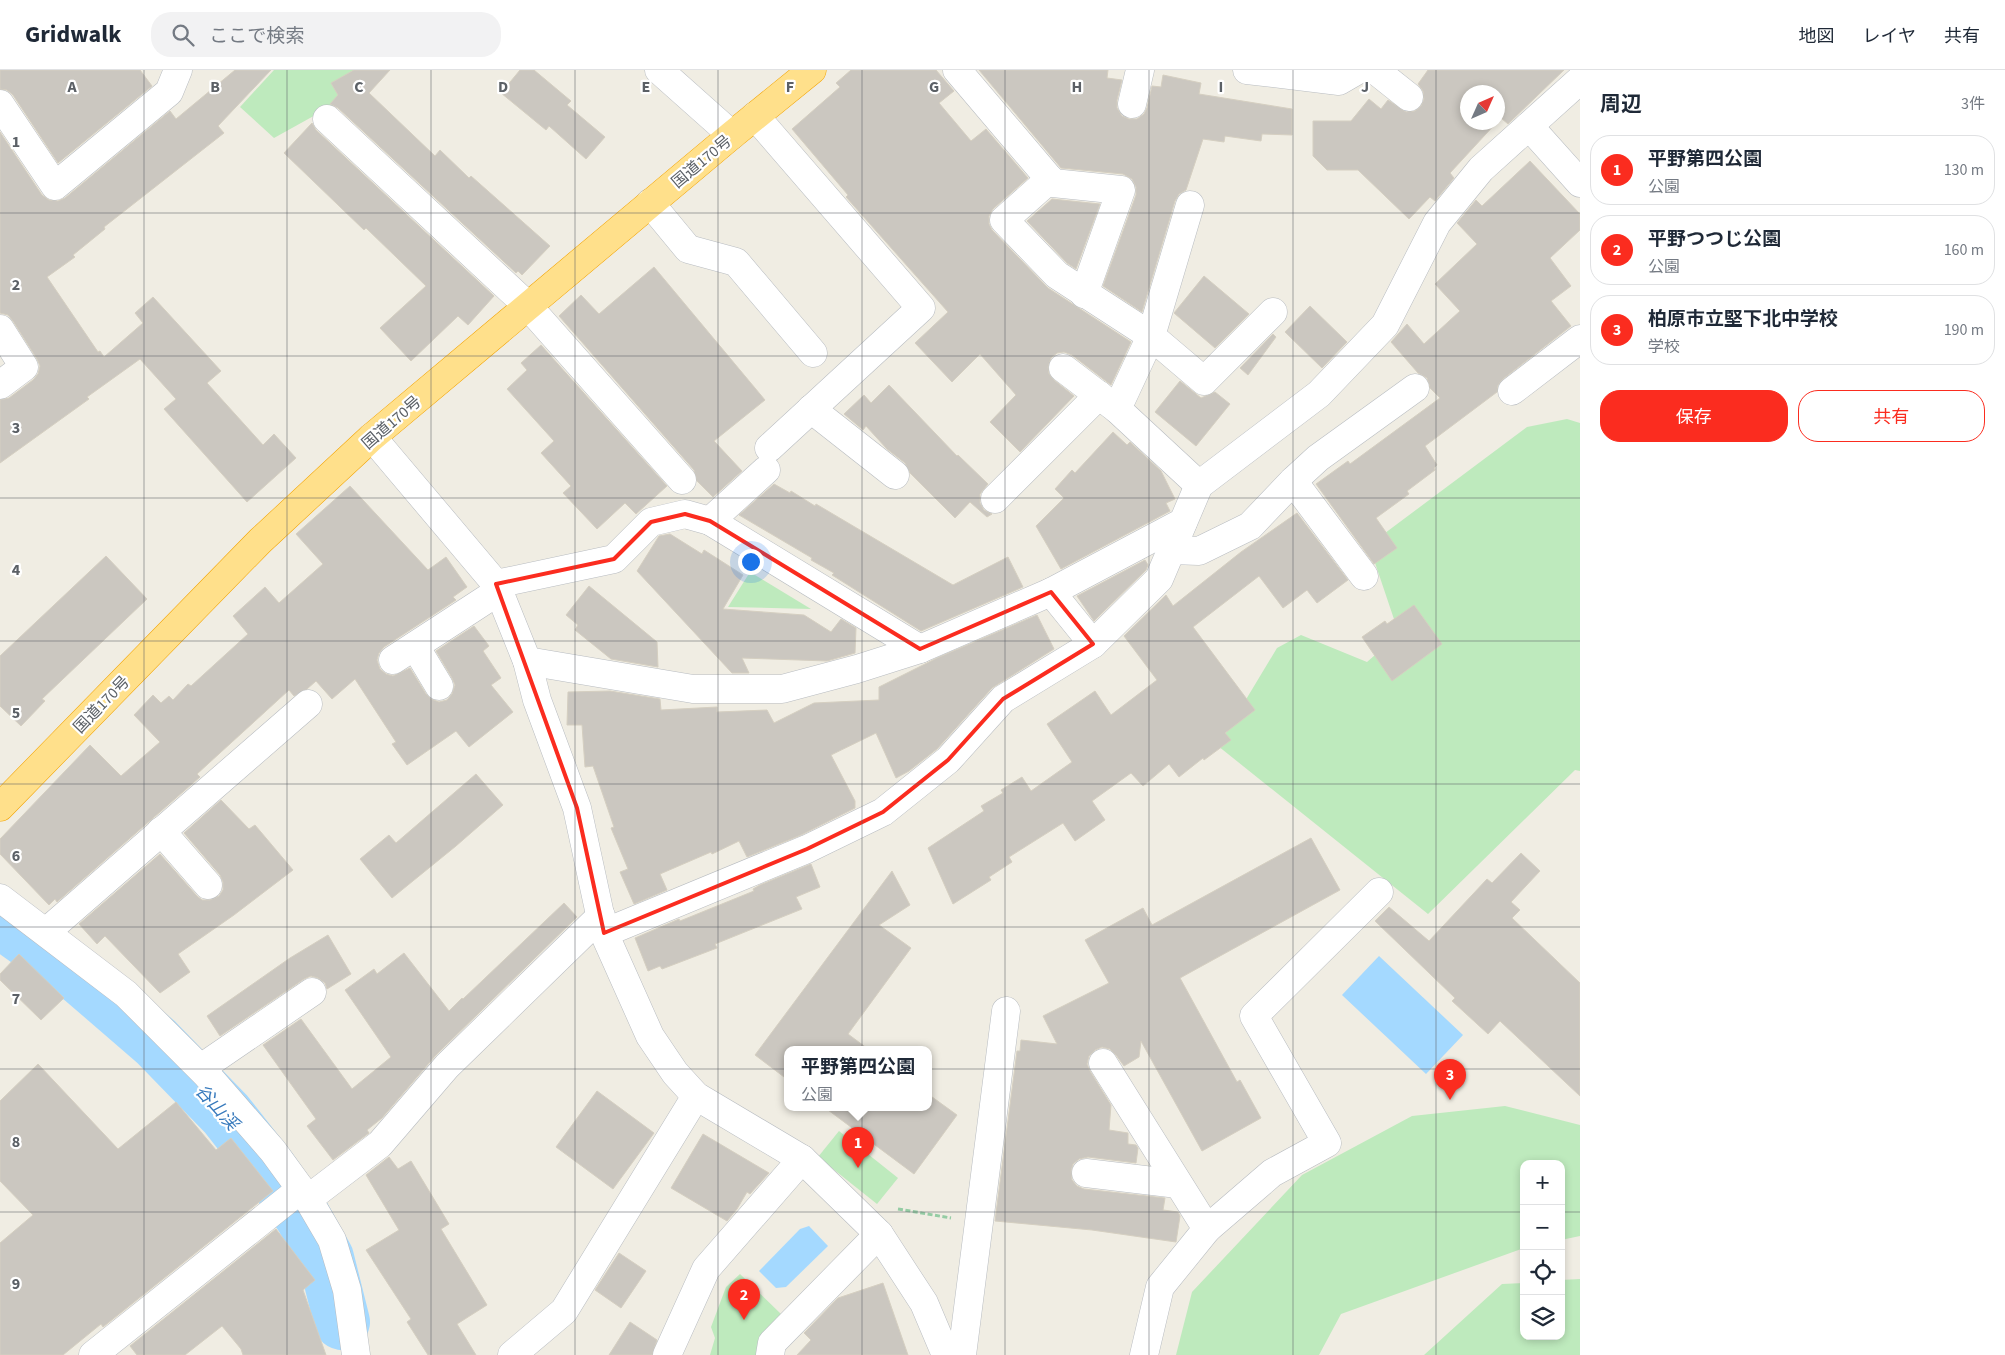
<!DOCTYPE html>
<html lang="ja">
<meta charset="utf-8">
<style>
:root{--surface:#fff;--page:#f2f2f3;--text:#1f2937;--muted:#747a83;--line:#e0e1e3;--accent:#fb2c1f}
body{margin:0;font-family:"Source Sans 3","Noto Sans JP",sans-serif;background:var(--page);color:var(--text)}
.controls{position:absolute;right:15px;bottom:15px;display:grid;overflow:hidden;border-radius:10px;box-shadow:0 2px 8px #0003}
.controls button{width:45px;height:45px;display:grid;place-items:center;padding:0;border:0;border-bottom:1px solid var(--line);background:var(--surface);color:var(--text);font:25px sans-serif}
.compass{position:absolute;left:1460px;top:15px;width:45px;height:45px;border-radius:50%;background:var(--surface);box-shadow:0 2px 8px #0003;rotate:45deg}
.you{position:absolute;left:750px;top:491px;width:18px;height:18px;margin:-12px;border:4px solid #fff;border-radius:50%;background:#1a73e8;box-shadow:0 0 0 8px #1a73e833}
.badge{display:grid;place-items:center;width:32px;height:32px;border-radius:50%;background:var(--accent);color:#fff;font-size:16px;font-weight:700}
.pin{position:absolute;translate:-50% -41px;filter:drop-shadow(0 1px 2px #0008)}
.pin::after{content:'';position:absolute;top:26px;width:18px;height:15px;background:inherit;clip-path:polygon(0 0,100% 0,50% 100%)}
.popup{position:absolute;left:784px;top:976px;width:148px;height:65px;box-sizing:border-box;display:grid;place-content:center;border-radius:10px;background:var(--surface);filter:drop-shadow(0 1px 4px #0005);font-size:16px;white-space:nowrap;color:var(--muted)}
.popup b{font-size:19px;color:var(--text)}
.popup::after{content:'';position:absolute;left:50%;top:100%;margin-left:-10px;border:10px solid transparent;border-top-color:var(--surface)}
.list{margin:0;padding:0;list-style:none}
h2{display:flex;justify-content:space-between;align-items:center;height:65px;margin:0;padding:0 20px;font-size:21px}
h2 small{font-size:16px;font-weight:400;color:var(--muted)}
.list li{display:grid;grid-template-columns:32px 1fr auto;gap:15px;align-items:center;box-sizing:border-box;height:70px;margin:0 10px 10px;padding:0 10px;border:1px solid var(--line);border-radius:20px}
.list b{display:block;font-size:19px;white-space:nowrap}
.list p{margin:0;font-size:16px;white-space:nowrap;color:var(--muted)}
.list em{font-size:16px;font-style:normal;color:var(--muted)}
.actions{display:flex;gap:10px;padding:15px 20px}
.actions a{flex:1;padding:11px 0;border:1px solid var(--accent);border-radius:20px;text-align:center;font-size:18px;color:var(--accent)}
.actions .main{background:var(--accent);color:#fff}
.icon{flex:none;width:28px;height:28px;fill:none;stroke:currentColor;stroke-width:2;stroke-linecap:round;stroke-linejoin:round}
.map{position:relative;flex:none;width:1580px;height:1285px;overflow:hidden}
header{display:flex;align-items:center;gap:30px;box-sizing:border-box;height:70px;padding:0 25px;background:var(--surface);border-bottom:1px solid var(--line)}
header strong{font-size:24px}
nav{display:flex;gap:28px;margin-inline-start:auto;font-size:18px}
.search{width:350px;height:45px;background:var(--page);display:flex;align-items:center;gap:12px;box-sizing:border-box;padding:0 18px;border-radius:20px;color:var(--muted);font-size:19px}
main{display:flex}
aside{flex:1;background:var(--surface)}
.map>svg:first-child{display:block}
.green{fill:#beeabd}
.water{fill:#a4d9ff}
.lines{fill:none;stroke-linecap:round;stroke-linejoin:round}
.river{stroke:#a4d9ff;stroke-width:56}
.building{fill:#cbc7c0;stroke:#d5cfc1}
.minor-casing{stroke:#b8bcc1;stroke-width:29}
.highway-casing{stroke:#f3a300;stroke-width:29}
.path{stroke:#95cca4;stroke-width:3;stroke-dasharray:5 2.5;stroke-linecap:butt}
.minor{stroke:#fff;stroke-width:28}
.highway{stroke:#ffe08b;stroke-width:28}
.marked{fill:none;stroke:#fb2c1f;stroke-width:4;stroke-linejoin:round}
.grid{fill:none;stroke:#5b6066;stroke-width:1;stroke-opacity:0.55}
.labels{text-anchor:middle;stroke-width:4.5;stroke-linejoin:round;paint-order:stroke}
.street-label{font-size:16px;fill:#5b6066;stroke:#fff}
.water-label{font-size:18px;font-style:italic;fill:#3679bc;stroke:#fff}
.grid-label{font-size:16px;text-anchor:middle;font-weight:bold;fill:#5b6066;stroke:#fff;stroke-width:4.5;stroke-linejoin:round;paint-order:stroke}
</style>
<header>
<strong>Gridwalk</strong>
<div class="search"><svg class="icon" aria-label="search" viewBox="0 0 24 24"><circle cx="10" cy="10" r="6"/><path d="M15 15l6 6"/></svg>ここで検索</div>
<nav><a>地図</a><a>レイヤ</a><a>共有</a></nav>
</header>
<main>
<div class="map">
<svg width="1580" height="1285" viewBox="0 0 1580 1285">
<rect width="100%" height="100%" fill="#f0ede3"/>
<g class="green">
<path d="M274,0h86l13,13 -99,55 -34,-31z"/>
<path d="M1567,349l13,4v348l-5,-1 -147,144 -210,-168 59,-98 24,-13 66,27 32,-28 -30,-89 158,-118z"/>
<path d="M750,502l61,37 -83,-2z"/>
<path d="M1505,1036l75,19v111l-19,4v-76h-37v84l-183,66 -22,41h-143l16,-63 110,-117 110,-59z"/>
<path d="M839,1061l59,47 -21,26 -59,-47z"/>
<path d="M740,1204l41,40 -20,25 -5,16h-46l5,-17 -4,-11 15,-40z"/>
<path d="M1580,1209v76h-156l78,-71 22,-1v53h37v-56z"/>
</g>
<g class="water">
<path d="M1379,886l84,79 -37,39 -84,-79z"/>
<path d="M809,1156l19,20 -42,41 -10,1 -17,-17 41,-42z"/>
</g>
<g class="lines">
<path class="river" d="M0,850l83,59 73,63 70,72 44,56 33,47 23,41 16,64"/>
</g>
<g class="building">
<path d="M0,0h140l12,16 -94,77 -45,-68 -6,-5 -7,-1z"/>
<path d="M235,0h36l-53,56 6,7 -120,94 1,2 -32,26 2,2 -28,20 51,75 2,-1 4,6 39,-34 -8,-10 18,-16 68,74 -14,12 56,62 11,-11 22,24 -49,44 -83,-93 12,-10 -36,-40 -53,38 2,2 -89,64v-63l9,-2 24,-18 5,-6 2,-8 -3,-7 -24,-38 -5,-6 -8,-2v-181l42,63 7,5 9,1 7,-3 105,-87 6,8z"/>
<path d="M354,0h36l-21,23 66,63 5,-6 29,28 2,-2 79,70 -28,29 -4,-4 -2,2 -178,-165 -8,-4 8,-9 -7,-12z"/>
<path d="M520,0h14l37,31 -4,4 38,32 -19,22 -37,-33 -3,4 -45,-37z"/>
<path d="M851,0h85l18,21 -15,12 32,38 15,-12 42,49 -35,31 -4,7v8l3,6 56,58 83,54 -20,43 -39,-30 -8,-3 -7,1 -6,5 -3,9 1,7 5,6 20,16 -54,56 -30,-30 26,-27 -36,-41 -28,28 -37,-39 33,-31 -102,-115 2,-2 -56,-66 48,-42 -4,-4z"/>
<path d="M979,0h129l-1,8 15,2 -5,20v8l5,8 7,3h8l7,-5 3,-6 5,-22 9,1 2,-12 38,8 -2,11 93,15v26l-30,-1 -1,7 -36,-5 -1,6 -21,-3 -17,51 -7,4 -4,7 -33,111 -39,-26 33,-91v-8l-4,-8 -9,-5 -62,-6z"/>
<path d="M1428,0h136l-56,54 -7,-6 -3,4v-30h-30v30h29l-47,51 4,5 -19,23 -5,-4 -21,22 -51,-49h-31l-14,-14v-35h38l18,-22 12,10 7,-9 18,12 9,-1 6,-5 3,-7 -1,-8 -5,-7z"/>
<path d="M312,53l4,7 178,166 -26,29 -10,-9 -47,45 -31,-33 46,-42 -60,-58 -2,2 -80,-77z"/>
<path d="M1530,91l50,53v16l-30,28 21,28 -20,15 20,25 -68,53 -5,6 -1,7 -72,54 12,19 -3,3 1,2 -28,21 2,3 -33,24 21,30 -23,16 -58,-80 32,-23 2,3 90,-66 -10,-10 -3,-10 -9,-5 -27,-31 16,-18 17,20 36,-33 -25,-27 42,-40 -20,-21 19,-23 6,6z"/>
<path d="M1052,129l48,5 -24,65 -9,-6 -40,-42z"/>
<path d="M654,197l111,133 -51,41 28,30 -29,26 -16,-16 -3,-11 -135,-154 22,-21 18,19z"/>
<path d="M1204,206l45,38 -34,34 -41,-35z"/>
<path d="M1310,236l37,36 -25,26 -37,-36z"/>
<path d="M1273,264l3,3 -28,38 -8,-7z"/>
<path d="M541,275l126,141 -31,28 -11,-11 -28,26 -34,-36 8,-7 -30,-33 13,-12 -47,-52 20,-19 -6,-7z"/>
<path d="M1180,311l21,17 14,-6 15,12 -34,42 -41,-34z"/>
<path d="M889,315l68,71 1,-1 30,29 -8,10v9l4,7 8,4 -5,3 -17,-15 -15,16 -45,-45 -5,-10 -18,-14 -21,-23 -3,4 -19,-16 20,-19 7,8z"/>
<path d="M1113,362l14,13 3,-3 31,29 14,28 -9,4 4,8 -109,58 -25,-43 28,-28 -9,-9 17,-19 3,3z"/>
<path d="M774,414l16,9 1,-2 24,15 1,-2 137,81 55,-28 15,30 -102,44 -89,-56 2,-2 -23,-13 1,-2 -73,-43z"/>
<path d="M350,416l78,84 18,-13 21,30 -14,10 3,3 -72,47 -5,6 -2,7 3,9 6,5 7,2 17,-8 16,26 5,5 8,3 8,-2 5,-6 3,-9 -3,-7 -16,-27 38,-25 15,20 -6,5 18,27 -10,7 22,27 -44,35 -13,-16 -49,34 -15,-21 4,-2 -41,-63 -23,20 -16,-18 -9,8 -13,7 -5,-6 -92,84 3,3 -143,125 -2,-3 -6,6 -49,-51v-15l90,-94 31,31 39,-34 -26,-27 19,-20 8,8 8,-7 4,4 15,-16 3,2 57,-52 -15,-18 32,-29 14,16 44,-39 -27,-30z"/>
<path d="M1297,443l51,67 -31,23 -10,-13 -24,18 -24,-32 -66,51 62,83 -30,23 6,7 -27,20 -1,-2 -24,19 -10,-13 -26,22 -12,-13 -39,28 13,19 -30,21 -12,-18 -54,34 3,5 -23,15 2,3 -38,24 -25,-56 56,-37 -3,-5 22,-13 -2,-3 21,-13 9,14 41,-29 -25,-38 48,-33 16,24 46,-35 -33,-44 42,-41 7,11 68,-54z"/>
<path d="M670,464l32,20 2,-4 39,25 -20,34 81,6 27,17 10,-13 15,9 -1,25 -28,8 -85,-3 7,15h-17l-95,-102 22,-35z"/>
<path d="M106,486l41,43 -105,100 3,2 -24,25 -21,-20v-50z"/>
<path d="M1145,490l3,5 -2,5 -52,51 -17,-25z"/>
<path d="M589,516l68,56 1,25 -47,-8 -36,-29 3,-5 -12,-10z"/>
<path d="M1414,535l28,39 -50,37 -30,-44 23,-16 2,3z"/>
<path d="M1037,545l17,34 -62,39 -55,61 -28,22 -13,7 -20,-45 -45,22 24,46v7l-54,27 -54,22 -8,-16 -27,13 -1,-2 -51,22 7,16 -33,14 -14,-32 8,-3 -17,-41 3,-1 -21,-61 -8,1 -3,-42h-15l1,-33 42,-1 50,8 1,11 56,-3v5l50,-2 7,13 40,-20 65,-3v-13l58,-29z"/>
<path d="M476,704l27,31 -47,41 -64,52 -32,-39 29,-24 7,8z"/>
<path d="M221,730l28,29 6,-4 38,45 -59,45 -56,39 12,18 -30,21 -55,-57 -8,8 -18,-20 81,-70 37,42 5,4h8l9,-4 4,-6v-8l-3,-7 -36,-42z"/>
<path d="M1311,768l29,52 -160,88 57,104 3,-2 21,38 -59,33 -61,-110 -2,16 -15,9 -8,-11 -6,-6 -8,-2 -7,3 -6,6 -2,8 3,7 21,34 -2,25 19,3v11l8,1 2,3 -2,15 -48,-6 -9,2 -6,5 -2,7 1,9 5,6 7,3 81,9 -2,12 15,2 2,4 -4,26 -84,-12 -97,-9 22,-170h3l1,-11 36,4 -14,-28 66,-33 -24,-43 58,-32 9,17z"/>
<path d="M1521,783l19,18 -29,31 9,8 -8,8 68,65v113l-80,-75 -12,13 -36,-33 3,-3 -80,-77 14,-14 40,34 58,-62 5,4z"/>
<path d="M811,794l9,23 -24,10 6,12 -87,35 2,4 -55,21 -2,-3 -12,5 -13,-33 44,-19 1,2 74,-30 -1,-2 7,-4z"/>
<path d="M892,801l18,34 -31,20 32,23 -63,86 20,15h-80v31l-33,-25z"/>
<path d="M564,833l13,14 -141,138 -54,63 -15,12 2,3 -36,27 -26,-34 9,-7 -53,-74 38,-26 51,70 39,-32 -46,-67 29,-21 3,5 27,-21 45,58 13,-13 1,1z"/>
<path d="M328,865l23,39 -24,15 -2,-6 -7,-5 -7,-2 -7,3 -84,57 -13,-20 83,-58z"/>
<path d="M19,884l45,44 -23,22 -41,-40v-6z"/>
<path d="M38,994l80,85 58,-47 40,48 15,-12 42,53 -170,136 -2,-3 -38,31h-63v-112l33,-28 -33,-34v-80z"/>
<path d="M597,1021l57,42 -41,56 -57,-42z"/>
<path d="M928,1024l29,21 -43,59 -90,-67h104z"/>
<path d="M703,1064l66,39 -19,21 -3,-2 -10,17 -10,12 -56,-33z"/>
<path d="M389,1087l9,12 13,-8 38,63 -8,5 46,76 -30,19 19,31h-48l-21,-33 4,-3 -45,-69 33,-20 -33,-55z"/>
<path d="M276,1159l39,51 -12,10 23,65h-83l-2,-6 -19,-23 -37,29h-48l-7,-9z"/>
<path d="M619,1183l27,18 -25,37 -26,-18z"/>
<path d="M883,1213l25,72h-111l14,-15 -7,-7 34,-35z"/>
<path d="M630,1252l27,18 -5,15h-43z"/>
</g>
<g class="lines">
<defs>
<g id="minor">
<path d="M659,0l73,65"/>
<path d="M957,0l96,113 68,7 -37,104"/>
<path d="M1247,0l92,11 19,-11"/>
<path d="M1375,0l34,27"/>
<path d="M0,34l55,82 114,-94 9,-22"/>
<path d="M1132,34l8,-34"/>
<path d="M755,46l166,192 -152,140"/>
<path d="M327,49l201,187 154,174"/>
<path d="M1529,56l51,57"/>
<path d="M1050,109l-46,41 53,55 94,61 53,45 69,-69"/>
<path d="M650,133l38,46 48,13 77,91"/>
<path d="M0,259l24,38 -24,18"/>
<path d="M1063,298l54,41 82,76"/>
<path d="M1512,321l68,-52"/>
<path d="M811,339l84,66"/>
<path d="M1117,339l34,-73 39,-131"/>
<path d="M372,367l124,147 31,77 10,39 40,108 27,125 46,103 25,37 21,23 106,63 77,75 45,69 22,52"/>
<path d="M1293,411l71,95"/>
<path d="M995,429l104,-104"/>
<path d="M710,451l56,-51"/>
<path d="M1172,480l27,1 51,-25 43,-45 25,-23 97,-70"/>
<path d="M496,514l118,-25 37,-37 34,-8 25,7 210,128"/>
<path d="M1051,522l42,52"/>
<path d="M415,576l24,40"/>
<path d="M393,590l106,-69"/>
<path d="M527,591l166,28h89l75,-20 63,-20 131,-57 132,-70"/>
<path d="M161,761l47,54"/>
<path d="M0,828l126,96 80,80 67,77 35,48 24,41 15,50 9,65"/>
<path d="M46,862l262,-228"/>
<path d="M604,863l203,-84 76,-37 65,-52 55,-61 90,-55 66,-65 40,-94 120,-91 66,-69 52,-102 44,-54 99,-89"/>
<path d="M1103,993l104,166"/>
<path d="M201,998l111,-76"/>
<path d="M1086,1103l92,11"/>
<path d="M308,1129l72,-55 67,-78 154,-150"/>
<path d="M93,1285l208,-166"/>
<path d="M512,1285l52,-44 132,-215"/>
<path d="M667,1285l39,-86 96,-110"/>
<path d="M770,1285l2,-12 107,-109"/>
<path d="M962,1285l44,-344"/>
<path d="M1144,1285l16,-68 47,-58 65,-56 55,-30 -73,-127 125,-124"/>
</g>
<path id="highway" d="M0,737l260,-266 112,-104 360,-302 80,-65"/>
</defs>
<use href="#minor" class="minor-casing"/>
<use href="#highway" class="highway-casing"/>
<path class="path" d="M898,1139l53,9"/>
<use href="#minor" class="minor"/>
<use href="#highway" class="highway"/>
</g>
<path class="marked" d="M685,444l25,7 210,128 131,-57 42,52 -90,55 -55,61 -65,52 -76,37 -203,84 -27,-125 -81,-224 118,-25 37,-37z"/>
<path class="grid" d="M144,0v1285M287,0v1285M431,0v1285M575,0v1285M718,0v1285M862,0v1285M1005,0v1285M1149,0v1285M1293,0v1285M1436,0v1285M0,143h1580M0,286h1580M0,428h1580M0,571h1580M0,714h1580M0,857h1580M0,999h1580M0,1142h1524M1561,1142h19"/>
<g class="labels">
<g class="street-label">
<text transform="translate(701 91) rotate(-40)" y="6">国道170号</text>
<text transform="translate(391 352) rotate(-41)" y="6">国道170号</text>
<text transform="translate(101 634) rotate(-46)" y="6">国道170号</text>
</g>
<g class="water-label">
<text transform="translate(217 1037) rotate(48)" y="6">谷山渓</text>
</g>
</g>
<g class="grid-label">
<text x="72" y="22">A</text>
<text x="215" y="22">B</text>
<text x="359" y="22">C</text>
<text x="503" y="22">D</text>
<text x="646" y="22">E</text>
<text x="790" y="22">F</text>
<text x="934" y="22">G</text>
<text x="1077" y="22">H</text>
<text x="1221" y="22">I</text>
<text x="1365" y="22">J</text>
<text x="16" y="77">1</text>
<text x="16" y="220">2</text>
<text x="16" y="363">3</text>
<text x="16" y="505">4</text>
<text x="16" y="648">5</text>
<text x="16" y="791">6</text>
<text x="16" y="934">7</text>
<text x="16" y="1077">8</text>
<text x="16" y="1219">9</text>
</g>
</svg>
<div class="controls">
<button>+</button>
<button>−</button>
<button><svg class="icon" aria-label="locate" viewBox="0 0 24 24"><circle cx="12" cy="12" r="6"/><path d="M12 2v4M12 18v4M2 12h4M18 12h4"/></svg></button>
<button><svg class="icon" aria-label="layers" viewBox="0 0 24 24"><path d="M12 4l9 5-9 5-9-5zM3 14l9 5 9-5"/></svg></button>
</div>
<svg class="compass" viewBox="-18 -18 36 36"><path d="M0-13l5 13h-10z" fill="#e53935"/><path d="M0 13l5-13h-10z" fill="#747a83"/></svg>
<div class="you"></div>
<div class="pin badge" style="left:858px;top:1098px">1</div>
<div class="popup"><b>平野第四公園</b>公園</div>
<div class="pin badge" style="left:744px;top:1250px">2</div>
<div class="pin badge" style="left:1450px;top:1030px">3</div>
</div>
<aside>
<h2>周辺<small>3件</small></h2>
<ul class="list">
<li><span class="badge">1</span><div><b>平野第四公園</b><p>公園</p></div><em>130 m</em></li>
<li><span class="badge">2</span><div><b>平野つつじ公園</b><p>公園</p></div><em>160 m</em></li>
<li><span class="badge">3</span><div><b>柏原市立堅下北中学校</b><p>学校</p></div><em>190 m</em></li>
</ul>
<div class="actions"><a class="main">保存</a><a>共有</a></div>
</aside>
</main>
